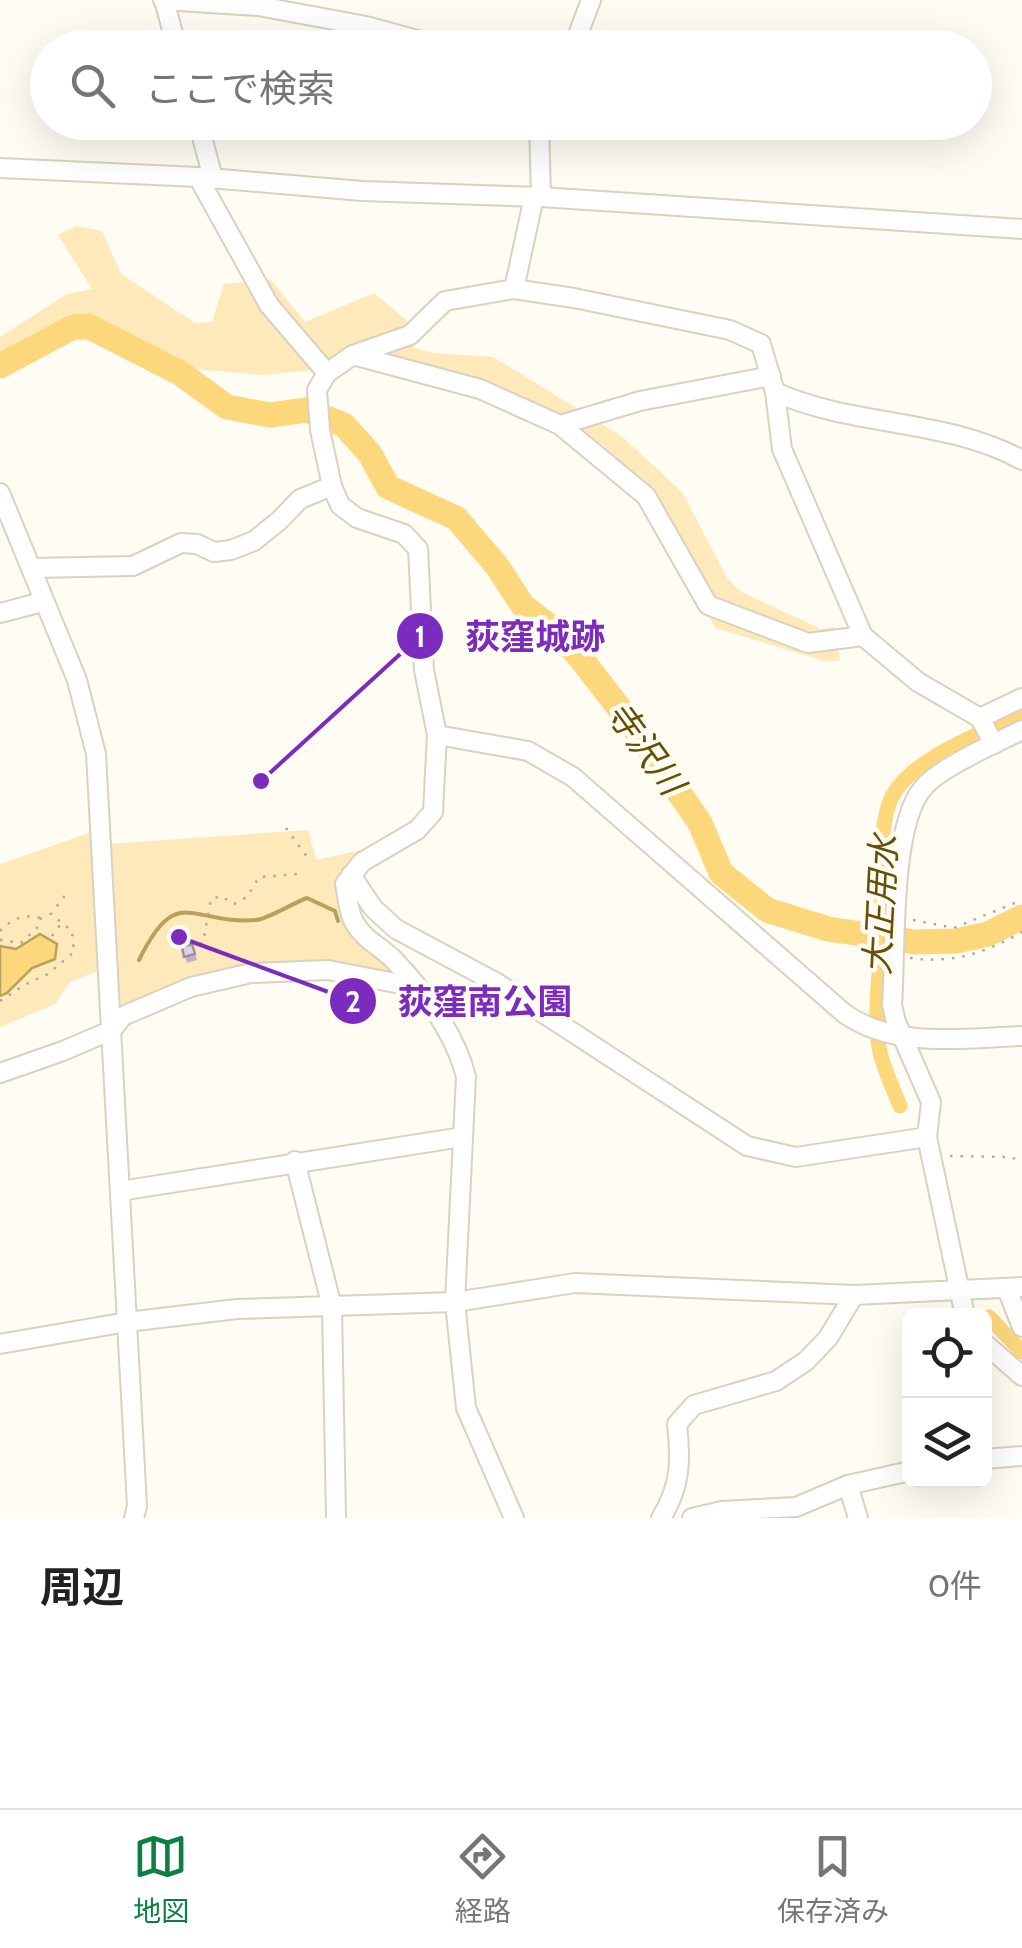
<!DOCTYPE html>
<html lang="ja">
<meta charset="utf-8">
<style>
:root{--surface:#fff;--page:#f6f6f6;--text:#222;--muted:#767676;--line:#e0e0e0;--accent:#0b8043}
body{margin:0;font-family:Cabin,"Noto Sans JP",sans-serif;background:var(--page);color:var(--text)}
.controls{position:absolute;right:30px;bottom:30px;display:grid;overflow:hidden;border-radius:15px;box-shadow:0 10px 40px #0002}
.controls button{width:90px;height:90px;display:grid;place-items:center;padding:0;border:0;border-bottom:2px solid var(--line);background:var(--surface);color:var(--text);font:50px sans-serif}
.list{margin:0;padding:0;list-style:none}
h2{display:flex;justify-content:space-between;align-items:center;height:130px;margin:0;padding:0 40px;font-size:42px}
h2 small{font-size:32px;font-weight:400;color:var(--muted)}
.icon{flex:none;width:55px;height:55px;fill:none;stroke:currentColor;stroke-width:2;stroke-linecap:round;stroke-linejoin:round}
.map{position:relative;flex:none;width:1022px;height:1518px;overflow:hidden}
.search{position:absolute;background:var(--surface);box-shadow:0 10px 40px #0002;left:30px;right:30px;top:30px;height:110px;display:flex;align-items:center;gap:25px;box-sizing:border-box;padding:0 35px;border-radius:55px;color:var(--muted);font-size:38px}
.sheet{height:290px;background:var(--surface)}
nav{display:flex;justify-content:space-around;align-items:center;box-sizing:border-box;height:140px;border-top:2px solid var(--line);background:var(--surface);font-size:28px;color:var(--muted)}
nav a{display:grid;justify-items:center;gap:5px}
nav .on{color:var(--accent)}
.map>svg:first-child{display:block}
.green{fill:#fde9b9}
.water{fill:#fcd77c;stroke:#baa05e;stroke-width:2.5}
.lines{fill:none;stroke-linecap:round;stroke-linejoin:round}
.stream{stroke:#baa05e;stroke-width:4}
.canal{stroke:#fcd77c;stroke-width:15}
.river{stroke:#fcd77c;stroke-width:25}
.minor-casing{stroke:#dad2c0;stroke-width:22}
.path{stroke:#adaaa2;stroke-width:2.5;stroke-dasharray:2.5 8;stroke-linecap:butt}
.minor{stroke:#fff;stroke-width:18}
.wall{fill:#bfb4c2}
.building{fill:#ded1e1;stroke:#9b929e;stroke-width:2.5}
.labels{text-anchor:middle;stroke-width:9;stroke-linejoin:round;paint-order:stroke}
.water-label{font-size:35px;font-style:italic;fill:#674f04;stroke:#fffcf4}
.leader{fill:none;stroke:#7b2cbf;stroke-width:4}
.callout-dot{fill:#7b2cbf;stroke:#fffcf4;stroke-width:4}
.mark-label{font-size:30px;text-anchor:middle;font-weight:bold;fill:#fff}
.callout-label{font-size:35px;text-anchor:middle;font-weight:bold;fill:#7b2cbf;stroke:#fffcf4;stroke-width:9;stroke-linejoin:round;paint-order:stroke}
</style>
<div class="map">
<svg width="1022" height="1518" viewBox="0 0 1022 1518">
<rect width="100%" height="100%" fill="#fffcf4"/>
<g class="green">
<path d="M76,226l26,5 19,43 74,49 17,-1 12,-38 47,-4 34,42 69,-29 38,32 2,23 19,5 60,4 127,78 62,57 45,86 14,14 80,37 14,-2 5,33 -12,2 -112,-34 -50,-79 -6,-44 -57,-60 -123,-66 -124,-13 -94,9 -77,-7 -77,-27 -43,-1 -45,23 -20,1v-27l67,-43 25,-5 -34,-54z"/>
<path d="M308,830l8,30 68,-15 -24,14 -11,68 51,50 -154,-9 -127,46 -4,-50 -45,18 -15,22 -55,23v-163l92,-32 3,13z"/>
</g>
<path class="water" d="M40,934l17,10 -2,15 -23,9 -25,25 -7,3v-50l16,3z"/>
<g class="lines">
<path class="stream" d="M139,960c38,-78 52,-35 117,-40 12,-1 37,-17 51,-22l28,13 3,10"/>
<g class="canal">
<path d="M900,1106c-8,-21 -20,-44 -22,-66 -3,-32 1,-61 3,-92 2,-39 -6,-121 12,-153 20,-37 92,-63 129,-81"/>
<path d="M989,1317l33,35"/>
</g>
<path class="river" d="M0,366l73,-39 15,-1 92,47 47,34 43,8 37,-5 37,15 26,29 18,33 68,31 41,48 26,40 31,24 25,26 54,70 67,97 21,50 46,37 61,19 87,13 41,-1 32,-7 34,-17"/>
<defs>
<g id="minor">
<path d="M163,0l95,6 108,20 81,22"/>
<path d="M164,0l13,48"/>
<path d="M573,48l18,-48"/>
<path d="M198,122l15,56"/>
<path d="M539,122l2,75"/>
<path d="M0,168l198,9 164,14 179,6 481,32"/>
<path d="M198,177l71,128 58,68"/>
<path d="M514,289l20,-92"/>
<path d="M353,355l127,34 80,36 86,71 62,109 100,38 55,-7"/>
<path d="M775,392c78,35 170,26 247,68"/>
<path d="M560,425l80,-24 131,-25"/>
<path d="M0,493l77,187 19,74 41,752 -3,12"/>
<path d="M31,568l102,-2 48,-23 16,1 17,8 17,-2 23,-9 26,-21 20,-21 32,-13"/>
<path d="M0,613l42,-11"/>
<path d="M980,718l42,-20"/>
<path d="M437,735l91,16 45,26 272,237c51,35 118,24 177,22"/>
<path d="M351,875l22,33 23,21 101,54 250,163 49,11 131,-20"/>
<path d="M0,1073l63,-22 49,-21 11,-14 68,-29 60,-14 77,-3 88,17"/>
<path d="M295,1161l37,146 4,211"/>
<path d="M120,1191l342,-54"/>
<path d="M1007,1289l15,38"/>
<path d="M965,1316l-38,-179 4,-35 -35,-80 -4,-17c4,-54 -2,-178 31,-217 17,-21 74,-45 99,-58"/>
<path d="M984,1343l38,33"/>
<path d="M0,1344l127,-22 110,-13 218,-7 120,-19 279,12 168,-8"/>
<path d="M984,1459l38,-3"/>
<path d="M848,1485l10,33"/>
<path d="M514,1518l-48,-110 -11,-106 11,-225c-10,-42 -42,-86 -73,-118 -13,-13 -29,-19 -39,-37 -6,-10 -6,-26 -9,-38l17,-22 55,-32 16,-18 4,-77 -13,-65 -6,-121 -14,-15 -47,-16 -17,-13 -8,-19 -12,-56 -3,-40 10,-17 26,-18 57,-20 35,-34 69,-12 60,9 156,32 31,14 14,48 7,57 81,187 55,46 62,36 14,26"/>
<path d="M661,1518c20,-32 20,-58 16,-94l17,-19 82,-24 30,-20 22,-23 26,-43"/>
<path d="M692,1518l30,-7 74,-4 52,-22 62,-14"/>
</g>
</defs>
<use href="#minor" class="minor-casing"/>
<g class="path">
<path d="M286,828l24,33"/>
<path d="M913,920l41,8 68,-28"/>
<path d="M0,931c13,-13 23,-17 41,-13"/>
<path d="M52,936l8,-11"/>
<path d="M0,940l21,3 19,-18 1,-7 8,-4"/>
<path d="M190,947l13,-4 8,-44 10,-3 13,8 13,-7 12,-20 39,-3"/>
<path d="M910,958c43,6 75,-5 112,-26"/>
<path d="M0,1001l26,-17 22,-10 26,-22 -2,-21 -21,-17 18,-24"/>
<path d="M950,1156l61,1 11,5"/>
</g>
<use href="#minor" class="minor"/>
</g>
<path class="wall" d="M192,944l5,16 -10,3 -5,-16z"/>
<path class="building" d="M192,944l3,10 -11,3 -2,-10z"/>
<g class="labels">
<g class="water-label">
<text transform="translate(645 748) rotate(54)" y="12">寺沢川</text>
<text transform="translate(881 905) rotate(-87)" y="12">大正用水</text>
</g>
</g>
<path class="leader" d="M261 781L420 636M179 937L353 1001"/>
<g class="callout-dot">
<circle cx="261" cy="781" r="10"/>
<circle cx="179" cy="937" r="10"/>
<circle cx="420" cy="636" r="25"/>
<circle cx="353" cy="1001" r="25"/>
</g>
<g class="mark-label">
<text x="420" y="647">1</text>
<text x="353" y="1012">2</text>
</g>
<g class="callout-label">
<text x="535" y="649">荻窪城跡</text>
<text x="485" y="1014">荻窪南公園</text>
</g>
</svg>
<div class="controls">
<button><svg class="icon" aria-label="locate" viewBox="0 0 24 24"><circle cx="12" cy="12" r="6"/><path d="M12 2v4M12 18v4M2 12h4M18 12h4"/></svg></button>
<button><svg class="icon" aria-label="layers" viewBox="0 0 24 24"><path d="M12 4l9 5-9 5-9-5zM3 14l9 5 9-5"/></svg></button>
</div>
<div class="search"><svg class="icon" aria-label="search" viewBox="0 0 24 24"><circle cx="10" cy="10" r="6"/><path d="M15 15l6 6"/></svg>ここで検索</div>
</div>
<section class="sheet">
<h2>周辺<small>0件</small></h2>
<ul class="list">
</ul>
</section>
<nav>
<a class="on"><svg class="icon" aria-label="map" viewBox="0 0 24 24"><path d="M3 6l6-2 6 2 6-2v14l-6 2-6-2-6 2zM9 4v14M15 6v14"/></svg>地図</a>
<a><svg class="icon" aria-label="directions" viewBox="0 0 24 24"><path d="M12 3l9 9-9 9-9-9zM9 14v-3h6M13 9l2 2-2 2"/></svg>経路</a>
<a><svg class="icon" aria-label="saved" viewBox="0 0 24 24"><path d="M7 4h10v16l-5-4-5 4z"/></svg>保存済み</a>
</nav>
